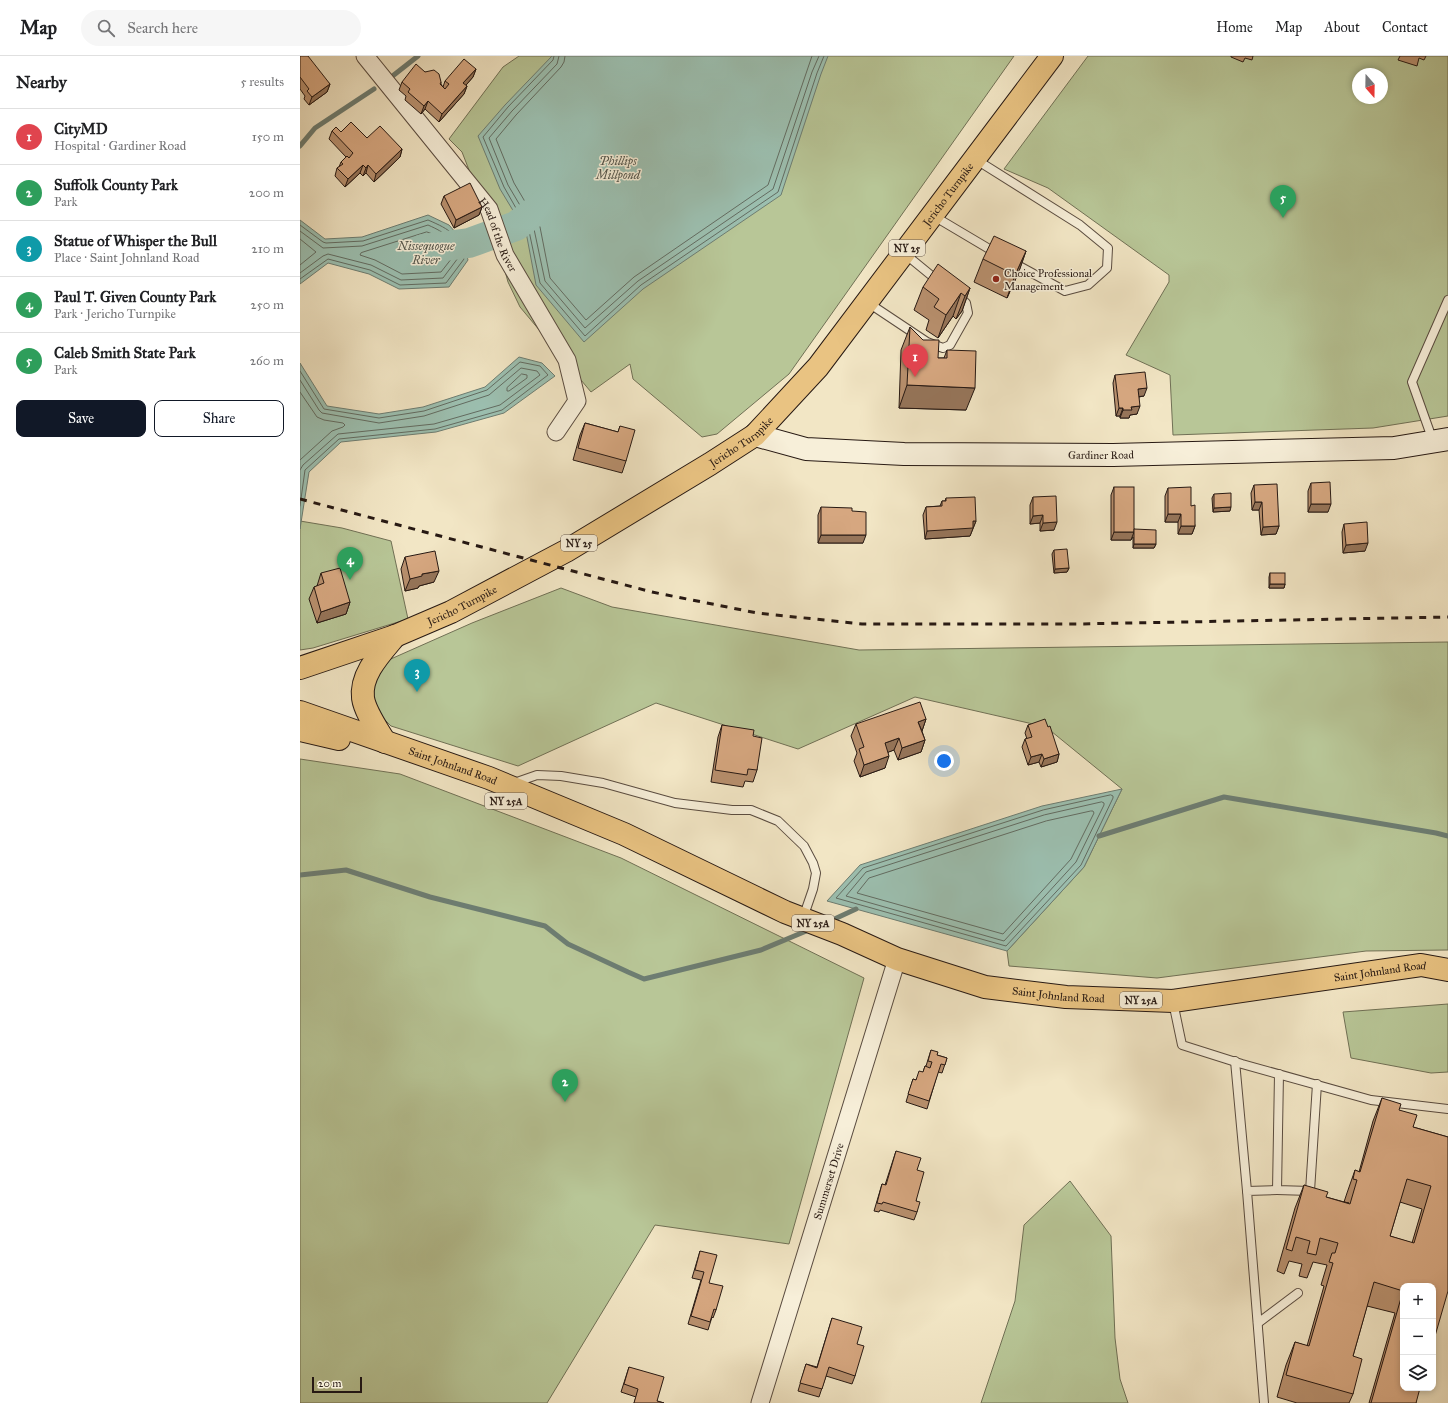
<!DOCTYPE html>
<meta charset="utf-8">
<style>
:root{--surface:#fff;--page:#f6f6f6;--text:#202124;--muted:#757577;--line:#e0e0e0;--accent:#111827}
body{margin:0;font-family:"IM FELL Great Primer",serif;background:var(--page);color:var(--text)}
.controls{position:absolute;right:12px;bottom:12px;display:grid;overflow:hidden;border-radius:8px;box-shadow:0 2px 6px #0003}
.controls button{width:36px;height:36px;display:grid;place-items:center;padding:0;border:0;border-bottom:1px solid var(--line);background:var(--surface);color:var(--text);font:20px sans-serif}
.compass{position:absolute;left:1052px;top:12px;width:36px;height:36px;border-radius:50%;background:var(--surface);box-shadow:0 2px 6px #0003;rotate:160deg}
.scale{position:absolute;left:12px;bottom:10px;width:50px;box-sizing:border-box;padding-left:4px;border:2px solid #271913;border-top:0;font-size:11px;line-height:14px;white-space:nowrap;color:#271913;-webkit-text-stroke:3px #f7efd9;paint-order:stroke}
.you{position:absolute;left:644px;top:705px;width:14px;height:14px;margin:-10px;border:3px solid #fff;border-radius:50%;background:#1a73e8;box-shadow:0 0 0 6px #1a73e833}
.badge{display:grid;place-items:center;width:26px;height:26px;border-radius:50%;background:var(--accent);color:#fff;font-size:13px;font-weight:700}
.pin{position:absolute;translate:-50% -33px;filter:drop-shadow(0 1px 2px #0008)}
.pin::after{content:'';position:absolute;top:21px;width:14px;height:12px;background:inherit;clip-path:polygon(0 0,100% 0,50% 100%)}
.list{margin:0;padding:0;list-style:none}
h2{display:flex;justify-content:space-between;align-items:center;height:52px;margin:0;padding:0 16px;font-size:17px}
h2 small{font-size:13px;font-weight:400;color:var(--muted)}
.list li{display:grid;grid-template-columns:26px 1fr auto;gap:12px;align-items:center;box-sizing:border-box;height:56px;padding:0 16px;border-top:1px solid var(--line)}
.list b{display:block;font-size:15px;white-space:nowrap}
.list p{margin:0;font-size:13px;white-space:nowrap;color:var(--muted)}
.list em{font-size:13px;font-style:normal;color:var(--muted)}
.actions{display:flex;gap:8px;padding:12px 16px}
.actions a{flex:1;padding:9px 0;border:1px solid var(--accent);border-radius:8px;text-align:center;font-size:14px;color:var(--accent)}
.actions .main{background:var(--accent);color:#fff}
.icon{flex:none;width:22px;height:22px;fill:none;stroke:currentColor;stroke-width:2;stroke-linecap:round;stroke-linejoin:round}
.map{position:relative;flex:none;width:1148px;height:1347px;overflow:hidden}
header{display:flex;align-items:center;gap:24px;box-sizing:border-box;height:56px;padding:0 20px;background:var(--surface);border-bottom:1px solid var(--line)}
header strong{font-size:19px}
nav{display:flex;gap:22px;margin-inline-start:auto;font-size:14px}
.search{width:280px;height:36px;background:var(--page);display:flex;align-items:center;gap:10px;box-sizing:border-box;padding:0 14px;border-radius:22px;color:var(--muted);font-size:15px}
main{display:flex}
aside{flex:1;background:var(--surface)}
.map>svg:first-child{display:block}
.green{fill:#b8c697;stroke:#707055;fill-rule:evenodd}
.water{fill:#9cc0b1;stroke:#6d7d72}
.lines{fill:none;stroke-linecap:round;stroke-linejoin:round}
.shore{stroke:#626c62;stroke-width:1}
.stream{stroke:#6d7d72;stroke-width:5}
.river{stroke:#9cc0b1;stroke-width:30}
.service-casing{stroke:#5a4c40;stroke-width:10}
.minor-casing{stroke:#5a4c40;stroke-width:19}
.secondary-casing{stroke:#271913;stroke-width:24}
.primary-casing{stroke:#271913;stroke-width:24}
.service{stroke:#f7efd9;stroke-width:8}
.minor{stroke:#f7efd9;stroke-width:17}
.secondary{stroke:#f7efd9;stroke-width:22}
.primary{stroke:#e9c382;stroke-width:22}
.rail{stroke:#271913;stroke-width:3;stroke-dasharray:7 7;stroke-linecap:butt}
.wall{fill:#b8906e;stroke:#271913;fill-rule:evenodd}
.shaded-wall{fill:#96755a;stroke:#271913}
.building{fill:#d6a780;stroke:#271913;fill-rule:evenodd}
.poi-dot{fill:#8f2418;stroke:#f7efd9;stroke-width:1.5}
.labels{text-anchor:middle;stroke-width:3;stroke-linejoin:round;paint-order:stroke}
.shield{fill:#f7efd9;stroke:#65594e;stroke-width:1}
.shield-label{font-size:10px;font-weight:bold;fill:#271913}
.street-label{font-size:11px;fill:#271913;stroke:#f7efd9}
.poi-label{font-size:11px;fill:#271913;stroke:#f7efd9;text-anchor:start}
.water-label{font-size:12px;font-style:italic;fill:#50534a;stroke:#f7efd9}
</style>
<header>
<strong>Map</strong>
<div class="search"><svg class="icon" aria-label="search" viewBox="0 0 24 24"><circle cx="10" cy="10" r="6"/><path d="M15 15l6 6"/></svg>Search here</div>
<nav><a>Home</a><a>Map</a><a>About</a><a>Contact</a></nav>
</header>
<main>
<aside>
<h2>Nearby<small>5 results</small></h2>
<ul class="list">
<li><span class="badge" style="background:#e0444e">1</span><div><b>CityMD</b><p>Hospital · Gardiner Road</p></div><em>150 m</em></li>
<li><span class="badge" style="background:#2e9e5b">2</span><div><b>Suffolk County Park</b><p>Park</p></div><em>200 m</em></li>
<li><span class="badge" style="background:#0f9aa8">3</span><div><b>Statue of Whisper the Bull</b><p>Place · Saint Johnland Road</p></div><em>210 m</em></li>
<li><span class="badge" style="background:#2e9e5b">4</span><div><b>Paul T. Given County Park</b><p>Park · Jericho Turnpike</p></div><em>250 m</em></li>
<li><span class="badge" style="background:#2e9e5b">5</span><div><b>Caleb Smith State Park</b><p>Park</p></div><em>260 m</em></li>
</ul>
<div class="actions"><a class="main">Save</a><a>Share</a></div>
</aside>
<div class="map">
<svg width="1148" height="1347" viewBox="0 0 1148 1347">
<rect width="100%" height="100%" fill="#f2e6c5"/>
<filter id="stains"><feTurbulence type="fractalNoise" baseFrequency=".005" numOctaves="4"/><feColorMatrix values="0 0 0 0 .2 0 0 0 0 .09 0 0 0 0 .02 0 0 0 .5 -.17"/></filter>
<radialGradient id="worn" r=".72"><stop offset=".6" stop-color="#630" stop-opacity="0"/><stop offset="1" stop-color="#630" stop-opacity=".3"/></radialGradient>
<g class="green">
<path d="M219,0h495l-225,318 -72,60 -15,3 -69,-58 -3,-15 -39,28 -71,-85 -12,-25 -19,-69 -20,-43 -7,-18 -13,-13 54,-72z"/>
<path d="M788,0h360v360l-75,12 -200,7 -3,-60 -44,-20 43,-73v-7l-121,-87 -44,-19zM1058,18h24v24h-24z"/>
<path d="M0,465l42,7 49,13 17,78 -95,29 -13,2z"/>
<path d="M261,532l51,19 247,43 589,-8v308l-82,1 -209,27 -148,-12 -2,-15 77,-84 38,-78 -76,-62 -131,-30 -117,52 -142,-46 -138,63 -127,-40 -19,-19 -3,-25 15,-20 88,-39z"/>
<path d="M0,703l100,15 221,84 243,120 -75,266 -134,-19 -108,178h-247z"/>
<path d="M1148,948v68l-17,1 -80,-15 -8,-46z"/>
<path d="M770,1125l41,55 4,102 5,41 8,24h-147l34,-102 9,-76z"/>
</g>
<g class="water">
<path d="M252,0h276l-7,18 -40,121 -138,94 -59,53 -48,-57 -10,-53 -26,-43 -22,-53 27,-31z"/>
<path d="M128,159l21,10 14,16 5,19 -19,27 -50,2 -30,-15 -41,-11 -28,21v-64l25,19 37,-2z"/>
<path d="M219,301l23,6 13,13 -51,37 -68,19 -95,10 -32,30 -9,57v-166l27,43 52,8 44,-7 62,-20z"/>
<path d="M822,733l-38,78 -77,84 -180,-50 33,-36 182,-59z"/>
</g>
<g class="lines">
<g class="shore">
<path d="M254,0l-1,4 -45,47 -25,30 21,50 25,44 11,52 45,53 56,-51 137,-93 39,-119 7,-17"/>
<path d="M259,0l-2,8 -45,47 -23,27 19,47 26,44 11,52 40,47 53,-47 135,-92 39,-117 7,-16"/>
<path d="M265,0l-1,6 -3,5 -45,48 -20,24 18,44 26,44 10,51 36,42 48,-43 134,-92 44,-129"/>
<path d="M0,169l23,17 3,1 37,-2 65,-21c23,10 30,14 36,39l-18,24 -46,2 -30,-15 -42,-11 -28,20"/>
<path d="M0,175l23,17 39,-2 66,-21c18,8 25,13 30,33l-15,20 -42,2 -30,-15 -43,-11 -5,2 -23,17"/>
<path d="M127,176c13,4 22,12 25,26l-11,14 -39,2 -27,-14 -15,-5 1,-2z"/>
<path d="M0,183l16,13 -16,13"/>
<path d="M0,315l24,38 55,9 45,-7 63,-21 33,-28 20,4 8,9 -46,35 -67,19 -96,10 -34,31 -5,36"/>
<path d="M222,318l5,1v3l-18,13h-2v-3z"/>
<path d="M0,324l19,30 3,3 57,10 45,-7 65,-21 32,-27 16,3 3,4 -40,30 -66,19 -96,10 -35,31 -3,5"/>
<path d="M0,336l17,25 7,3 19,3 2,2 -2,2 -11,4 -32,29"/>
<path d="M811,739l2,1v2l-32,67 -75,81 -170,-48 27,-30 180,-58z"/>
<path d="M802,746l2,1v2l-28,57 -72,79 -158,-45 20,-24 178,-57z"/>
<path d="M791,755h2l1,2 -23,46 -68,75 -146,-41 12,-15 177,-57z"/>
</g>
<g class="stream">
<path d="M90,22l28,-22"/>
<path d="M0,90l15,-18 59,-39"/>
<path d="M799,780l125,-39 212,36 12,3"/>
<path d="M0,819l46,-5 84,27 115,29 23,18 60,28 16,7 117,-29 50,-21"/>
<path d="M528,866l28,-13"/>
</g>
<path class="river" d="M123,193l46,-6 47,-17 36,-28"/>
<defs>
<g id="service">
<path d="M675,103l105,66 28,23 -1,20 -19,17 -23,6 -53,-29"/>
<path d="M632,159l64,38"/>
<path d="M605,198l33,27"/>
<path d="M567,246l60,40 16,6 7,-3 18,-32 -2,-10 -9,-8"/>
<path d="M1133,385l-21,-59 36,-82"/>
<path d="M214,727l23,-8 24,1 42,7 72,20 57,7h19l27,11 26,25 9,17 3,10 -3,16 -10,29"/>
<path d="M873,946l9,43 60,19 129,36 77,9"/>
<path d="M935,1005l12,130"/>
<path d="M979,1018l-2,116 33,1 7,-107"/>
<path d="M958,1267l40,-30"/>
<path d="M964,1347l-17,-212 30,-1"/>
</g>
<g id="minor">
<path id="s1" d="M65,0l124,153 16,46 62,105 10,41 -21,31"/>
<path id="s2" d="M460,1347l137,-444"/>
</g>
<g id="secondary">
<path id="s3" d="M455,379l51,14 98,5 209,1 281,-7 54,-9"/>
</g>
<g id="primary">
<path id="s4" d="M0,612l95,-32 56,-24 115,-61 144,-87 45,-29 63,-68 234,-311"/>
<path id="s5" d="M0,656l189,66 135,56 161,78 57,22 55,25 88,28 81,10 107,4 248,-36 27,5"/>
<path d="M0,674l39,9"/>
<path d="M85,686c-7,-12 -20,-30 -22,-44 -3,-24 18,-45 32,-62"/>
</g>
</defs>
<use href="#service" class="service-casing"/>
<use href="#minor" class="minor-casing"/>
<use href="#secondary" class="secondary-casing"/>
<use href="#primary" class="primary-casing"/>
<use href="#service" class="service"/>
<use href="#minor" class="minor"/>
<use href="#secondary" class="secondary"/>
<use href="#primary" class="primary"/>
<path class="rail" d="M0,443l352,93 105,21 105,11h215l371,-7"/>
</g>
<g class="wall">
<path d="M0,0l30,28 -3,8 -18,13 -5,-6 1,-3 -5,-7z"/>
<path d="M931,0h22l-1,4 -7,-2 -2,4 -12,-5z"/>
<path d="M1100,0h26l-2,4 -5,-2 -2,8 -19,-6z"/>
<path d="M176,13l-3,8 -7,8 1,1 -3,8 -25,28 -14,-13 -4,5 -16,-14 1,-4 -7,-6 3,-8 23,-10 16,10v2l2,3 2,-6z"/>
<path d="M32,75l9,1 26,6 35,11 -2,8 -26,25 -8,-9 -3,3 -3,-3 -15,14 -10,-11 2,-8 2,-1 2,-5 5,-5 -17,-18z"/>
<path d="M144,140l38,11 -3,8 -25,13 -13,-24z"/>
<path d="M726,195l-8,23 -11,24 -33,-16 9,-23z"/>
<path d="M623,231l47,1 -8,23 -6,8 -3,-3 -15,22 -12,-8 3,-10 -15,-10z"/>
<path d="M610,271l28,31h6l3,-8 19,60 -67,-2 2,-58z"/>
<path d="M815,319l29,21 -5,1 -2,17 -7,1 -1,3h-9v-2h-4l-3,-33z"/>
<path d="M285,367l33,9 2,-6 6,35 -4,12 -49,-13 7,-25z"/>
<path d="M1011,427l17,29h-20v-21z"/>
<path d="M954,429l25,41 -3,8 -15,1 -2,-25h-7l-1,-17z"/>
<path d="M814,431l20,42 22,15 -2,4h-21v-11l-2,3h-20v-45z"/>
<path d="M868,432l23,18 4,20 -3,8h-14v-12h-13v-26z"/>
<path d="M914,438l16,17 -17,1 -1,-14z"/>
<path d="M733,441l21,33 -14,1v-8l-10,1v-19z"/>
<path d="M646,442l30,23 -6,15 -45,3 -2,-24 3,-8 14,-1 2,-5h3z"/>
<path d="M521,451l42,36h-45v-28z"/>
<path d="M1044,468l21,27 -22,2 -1,-21z"/>
<path d="M754,494l15,18 -2,4 -13,1 -2,-19z"/>
<path d="M105,501l29,25 -15,4 -1,2 -13,3 -4,-22z"/>
<path d="M21,517l29,29 -4,12 -29,9 -8,-24 5,-12 3,-1z"/>
<path d="M970,517l15,11 -1,4h-15v-11z"/>
<path d="M626,663l-4,12 3,9 -4,12 -23,8 -4,-10 -6,2 -3,16 -25,9 -6,-16 3,-8 -6,-17 5,-12z"/>
<path d="M422,669l31,11 4,34 -4,12 -8,-1 -2,6 -32,-5 7,-45z"/>
<path d="M728,669l20,2 11,27 -2,8 -16,5 -2,-5 -11,3 -6,-18 3,-8h2l-2,-6z"/>
<path d="M631,994l6,5 10,3 -5,15 -4,-1 -11,37 -21,-7 7,-23 3,1 7,-8 2,-6h1z"/>
<path d="M1082,1042l17,12 14,17 35,10 -32,266h-47l26,-90 -28,-7 -14,50v38l-4,9h-52l-20,-6 9,-32 9,-23 12,4 17,-60 -3,-1 6,-20 -14,-3 -6,16 -8,-2 3,-12 -13,-3 -5,13 -7,-3 18,-63 9,-23 22,12 22,6h1l-5,-1 3,-9 8,-23 4,2 14,-51zM1100,1146l22,7 -10,34 -22,-7z"/>
<path d="M596,1095l21,19 -1,31 1,11 -3,8 -34,-10 -1,2 -5,-1 8,-27 3,1z"/>
<path d="M400,1195l16,59 -3,8 -1,-1 -4,13 -20,-6 13,-44 -9,-2z"/>
<path d="M532,1262l25,26 -2,32 -3,8 -26,-8 -7,21 -21,-6 8,-27 11,3z"/>
<path d="M329,1311l28,34 7,2h-30l2,-6 -15,-5z"/>
</g>
<g class="shaded-wall">
<path d="M176,13l-3,8 -12,14 2,-8z"/>
<path d="M30,28l-3,8 -18,13 3,-8z"/>
<path d="M167,30l-3,8 -25,28 3,-8z"/>
<path d="M128,45l-3,8 -4,5 3,-8z"/>
<path d="M102,93l-2,8 -26,25 2,-8z"/>
<path d="M63,109l-3,8 -15,14 3,-8z"/>
<path d="M68,109l-2,8 -3,3 3,-8z"/>
<path d="M182,151l-3,8 -25,13 2,-8z"/>
<path d="M726,195l-8,23 -11,24 8,-23z"/>
<path d="M670,232l-8,23 -6,8 9,-23z"/>
<path d="M661,237l-8,23 -15,22 8,-23z"/>
<path d="M607,329l68,3 -9,22 -67,-2z"/>
<path d="M847,332l-3,8 -9,1 3,-8z"/>
<path d="M840,350l-3,8 -7,1 -1,3h-9l3,-8 8,-3z"/>
<path d="M819,352h4l-3,8h-4z"/>
<path d="M955,446h7l-3,8h-7z"/>
<path d="M1011,448h20l-3,8h-20z"/>
<path d="M931,451l-1,4 -17,1 1,-4z"/>
<path d="M868,458h13l-3,8h-13z"/>
<path d="M743,459l-3,8 -10,1 3,-8z"/>
<path d="M673,465h3l-6,15 -45,3 2,-8z"/>
<path d="M757,466l-3,8 -14,1 3,-8z"/>
<path d="M881,470h14l-3,8h-14z"/>
<path d="M979,470l-3,8 -15,1 2,-8z"/>
<path d="M814,476h20l-3,8h-20z"/>
<path d="M521,479h45l-3,8h-45z"/>
<path d="M1068,487l-3,8 -22,2 3,-8z"/>
<path d="M834,488h22l-2,4h-21z"/>
<path d="M769,512l-2,4 -13,1 1,-4z"/>
<path d="M139,515l-5,11 -15,4 -1,2 -13,3 5,-12 12,-5z"/>
<path d="M970,528h15l-1,4h-15z"/>
<path d="M50,546l-4,12 -29,9 4,-11z"/>
<path d="M626,663l-4,12 -4,-9z"/>
<path d="M599,682l-5,12 -13,5 4,-12z"/>
<path d="M625,684l-4,12 -23,8 4,-12z"/>
<path d="M742,698l-3,8 -11,3 3,-8z"/>
<path d="M759,698l-2,8 -16,5 3,-8z"/>
<path d="M589,700l-4,12 -25,9 4,-12z"/>
</g>
<g class="building">
<path d="M0,0h8l22,28 -18,13 -5,-6 2,-2 -9,-12z"/>
<path d="M164,3l12,10 -13,14 4,3 -25,28 -14,-13 -4,5 -16,-14 2,-3 -8,-7 14,-18 9,8 9,-2 5,4 2,8 -1,2 5,5 4,-5 -4,-3z"/>
<path d="M51,66l16,16 13,-12 22,23 -26,25 -8,-9 -2,3 -3,-3 -15,14 -11,-11 6,-4 -2,-2 6,-6 2,2 4,-5 -21,-22 4,-4 5,5z"/>
<path d="M170,127l12,24 -26,13 -12,-24z"/>
<path d="M694,180l32,15 -11,24 -32,-16z"/>
<path d="M638,208l32,24 -5,8 -4,-3 -15,22 -12,-8 5,-8 -16,-12z"/>
<path d="M610,271l13,13h16l-1,18h9v-8l29,1 -1,37 -68,-3z"/>
<path d="M845,316l2,16 -9,1 2,17 -9,1 1,3h-9v-2h-4l-4,-33z"/>
<path d="M285,367l33,9 2,-6 15,4 -9,31 -48,-13z"/>
<path d="M1030,426l1,22h-20v-21z"/>
<path d="M977,428l2,42 -16,1 -1,-25h-7l-1,-17z"/>
<rect x="814" y="431" width="20" height="45"/>
<path d="M891,431v19l4,-1v21h-14v-12h-13v-26z"/>
<path d="M931,437v14l-17,1v-14z"/>
<path d="M756,440l1,26 -14,1v-8l-10,1v-19z"/>
<path d="M675,441l1,24h-3v7l-46,3 -1,-24 16,-1v-5h4v-3z"/>
<path d="M521,451l31,1v3l14,1v23h-45z"/>
<path d="M1067,466l1,21 -22,2 -2,-21z"/>
<path d="M834,473l22,1v14h-22z"/>
<path d="M767,493l2,19 -14,1 -1,-19z"/>
<path d="M135,495l4,20 -17,3v2l-12,3 -5,-22z"/>
<path d="M40,512l10,34 -29,10 -7,-25 10,-4 -3,-10z"/>
<rect x="970" y="517" width="15" height="11"/>
<path d="M620,646l6,17 -8,3 7,18 -23,8 -3,-10 -14,5 4,13 -25,9 -5,-16 5,-2 -8,-23z"/>
<path d="M745,663l3,8 2,-1 9,28 -15,5 -2,-5 -11,3 -6,-18 7,-2 -4,-12z"/>
<path d="M422,669l32,5 -1,6 9,2 -5,32 -9,-1 -1,6 -32,-5z"/>
<path d="M631,994l7,2 -1,3 10,3 -2,7 -4,-1 -12,37 -21,-7 5,-15 3,1 3,-9 4,1 2,-6 5,2 2,-6 -4,-1z"/>
<path d="M1082,1042l19,6 -2,6 18,5 -4,12 35,10v154l-15,52v-57h-30v102h17l-4,15h-45l32,-112 -29,-9 -21,74 9,3 -9,35 -67,-19 9,-33 14,4 24,-83 -4,-1 3,-9h3l3,-10 -18,-5 -4,17 -9,-2 3,-12 -14,-4 -4,14 -6,-2 18,-64 24,7 -2,5 24,7 7,-24 -4,-1 2,-9 5,2zM1107,1123l24,7 -17,57 -24,-7z"/>
<path d="M596,1095l25,7 -4,12 7,2 -8,29 4,1 -3,10 -34,-10 -1,2 -5,-1 5,-19 4,1z"/>
<path d="M400,1195l17,4 -8,28 14,3 -7,24 -2,-1 -4,13 -19,-6 13,-44 -9,-2z"/>
<path d="M532,1262l30,9 -5,17 7,2 -9,30 -26,-9 -7,22 -22,-6 6,-19 11,4z"/>
<path d="M329,1311l35,10 -7,24 7,2h-30l4,-14 -14,-5z"/>
</g>
<circle class="poi-dot" cx="696" cy="223" r="4"/>
<g class="labels">
<g class="shield">
<rect x="589" y="184" width="36" height="16" rx="3"/>
<rect x="261" y="479" width="36" height="16" rx="3"/>
<rect x="185" y="737" width="42" height="16" rx="3"/>
<rect x="492" y="859" width="42" height="16" rx="3"/>
<rect x="820" y="936" width="42" height="16" rx="3"/>
</g>
<g class="shield-label">
<text x="607" y="196">NY 25</text>
<text x="279" y="491">NY 25</text>
<text x="206" y="749">NY 25A</text>
<text x="513" y="871">NY 25A</text>
<text x="841" y="948">NY 25A</text>
</g>
<g class="street-label">
<text dy="4" stroke="none"><textPath href="#s4" startOffset="822">Jericho Turnpike</textPath></text>
<text dy="4" stroke="none"><textPath href="#s1" startOffset="224">Head of the River</textPath></text>
<text dy="4" stroke="none"><textPath href="#s4" startOffset="498">Jericho Turnpike</textPath></text>
<text dy="4" stroke="none"><textPath href="#s3" startOffset="348">Gardiner Road</textPath></text>
<text dy="4" stroke="none"><textPath href="#s4" startOffset="174">Jericho Turnpike</textPath></text>
<text dy="4" stroke="none"><textPath href="#s5" startOffset="162">Saint Johnland Road</textPath></text>
<text dy="4" stroke="none"><textPath href="#s5" startOffset="1137">Saint Johnland Road</textPath></text>
<text dy="4" stroke="none"><textPath href="#s5" startOffset="813">Saint Johnland Road</textPath></text>
<text dy="4" stroke="none"><textPath href="#s2" startOffset="232">Summerset Drive</textPath></text>
</g>
<g class="poi-label">
<text x="704" y="221">Choice Professional<tspan x="704" dy="13">Management</tspan></text>
</g>
<g class="water-label">
<text x="318" y="109">Phillips<tspan x="318" dy="14">Millpond</tspan></text>
<text x="126" y="194">Nissequogue<tspan x="126" dy="14">River</tspan></text>
</g>
</g>
<rect width="100%" height="100%" filter="url(#stains)"/>
<rect width="100%" height="100%" fill="url(#worn)"/>
</svg>
<div class="controls">
<button>+</button>
<button>−</button>
<button><svg class="icon" aria-label="layers" viewBox="0 0 24 24"><path d="M12 4l9 5-9 5-9-5zM3 14l9 5 9-5"/></svg></button>
</div>
<svg class="compass" viewBox="-18 -18 36 36"><path d="M0-13l5 13h-10z" fill="#e53935"/><path d="M0 13l5-13h-10z" fill="#757577"/></svg>
<div class="scale">20 m</div>
<div class="you"></div>
<div class="pin badge" style="left:615px;top:321px;background:#e0444e">1</div>
<div class="pin badge" style="left:265px;top:1046px;background:#2e9e5b">2</div>
<div class="pin badge" style="left:117px;top:636px;background:#0f9aa8">3</div>
<div class="pin badge" style="left:50px;top:524px;background:#2e9e5b">4</div>
<div class="pin badge" style="left:983px;top:162px;background:#2e9e5b">5</div>
</div>
</main>
